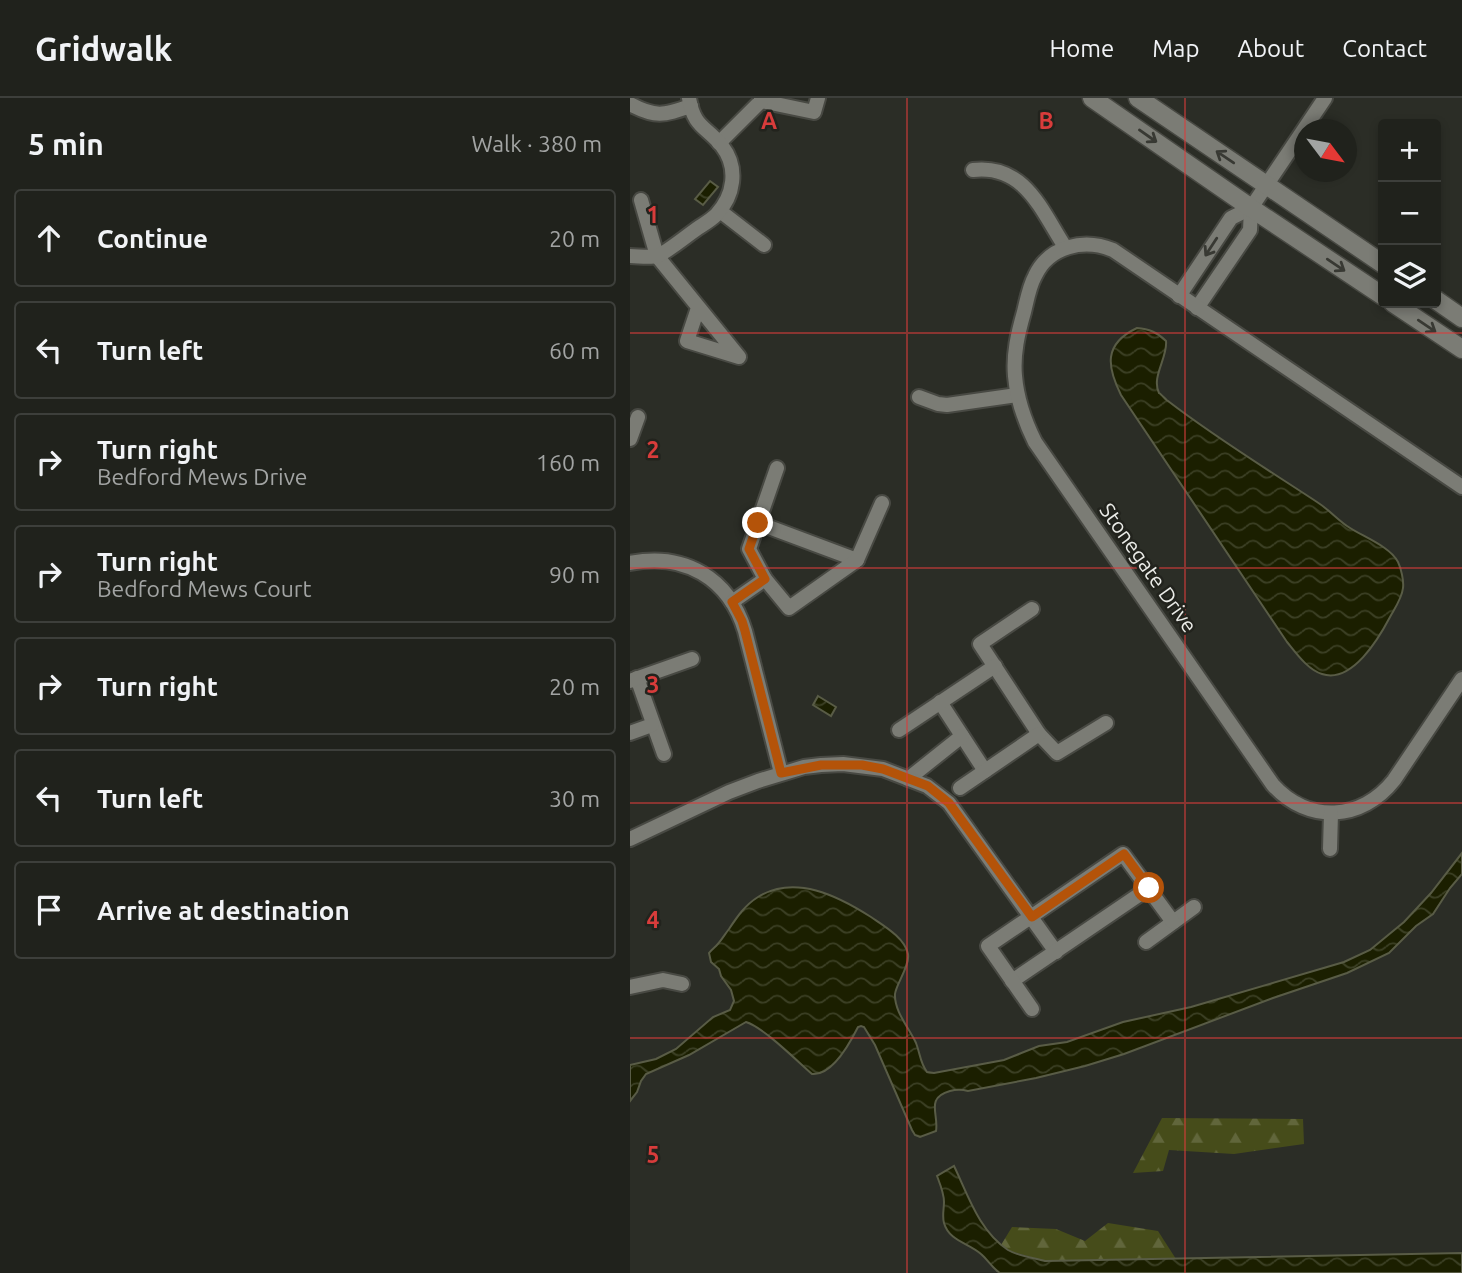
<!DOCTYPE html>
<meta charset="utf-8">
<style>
:root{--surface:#20221c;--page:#2d2f29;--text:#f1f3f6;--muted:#a2a4a3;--line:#3d3f3b}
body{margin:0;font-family:Ubuntu,sans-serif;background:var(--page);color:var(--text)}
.controls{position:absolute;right:21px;top:21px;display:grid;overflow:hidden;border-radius:7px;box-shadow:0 4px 10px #0003}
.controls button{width:63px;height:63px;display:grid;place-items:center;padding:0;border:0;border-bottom:2px solid var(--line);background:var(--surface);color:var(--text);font:35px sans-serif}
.compass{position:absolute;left:664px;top:21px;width:63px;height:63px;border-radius:50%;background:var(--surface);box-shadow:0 4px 10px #0003;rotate:122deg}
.stop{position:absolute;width:21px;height:21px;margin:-16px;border:5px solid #b45309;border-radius:50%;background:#fff}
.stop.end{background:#b45309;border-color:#fff;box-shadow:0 2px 7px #0008}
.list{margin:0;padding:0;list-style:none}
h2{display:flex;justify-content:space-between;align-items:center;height:91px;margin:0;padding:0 28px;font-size:30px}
h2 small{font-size:23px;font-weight:400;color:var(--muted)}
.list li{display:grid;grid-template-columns:46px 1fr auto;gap:21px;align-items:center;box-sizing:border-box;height:98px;margin:0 14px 14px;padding:0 14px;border:2px solid var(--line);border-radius:7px}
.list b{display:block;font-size:26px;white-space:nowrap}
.list p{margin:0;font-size:23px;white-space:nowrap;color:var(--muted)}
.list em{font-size:23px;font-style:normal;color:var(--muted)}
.icon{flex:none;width:38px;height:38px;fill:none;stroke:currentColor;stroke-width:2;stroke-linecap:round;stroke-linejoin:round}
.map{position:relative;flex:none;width:832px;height:1175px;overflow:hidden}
header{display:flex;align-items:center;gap:42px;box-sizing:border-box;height:98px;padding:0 35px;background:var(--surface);border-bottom:2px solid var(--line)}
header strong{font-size:33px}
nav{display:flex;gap:38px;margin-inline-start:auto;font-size:24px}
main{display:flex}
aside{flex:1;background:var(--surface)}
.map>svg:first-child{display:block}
.forest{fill:url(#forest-firs)}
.water{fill:url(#water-waves);stroke:#595c46;stroke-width:2}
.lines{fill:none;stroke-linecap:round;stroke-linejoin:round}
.minor-casing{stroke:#484943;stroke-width:18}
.tertiary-casing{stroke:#484943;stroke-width:21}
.minor{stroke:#7b7c75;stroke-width:14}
.tertiary{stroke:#7b7c75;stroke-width:18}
.oneway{stroke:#383933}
.route{stroke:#b45309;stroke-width:9}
.grid{fill:none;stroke:#d83c3b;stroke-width:2;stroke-opacity:0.55}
.labels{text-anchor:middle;stroke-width:5;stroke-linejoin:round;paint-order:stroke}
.street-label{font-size:21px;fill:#ebece8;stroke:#22231d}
.grid-label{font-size:23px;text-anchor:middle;font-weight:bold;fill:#d83c3b;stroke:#22231d;stroke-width:5;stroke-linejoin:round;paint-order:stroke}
</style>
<header>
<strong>Gridwalk</strong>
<nav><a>Home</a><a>Map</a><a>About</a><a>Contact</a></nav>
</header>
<main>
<aside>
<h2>5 min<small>Walk · 380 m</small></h2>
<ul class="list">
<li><svg class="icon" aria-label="ahead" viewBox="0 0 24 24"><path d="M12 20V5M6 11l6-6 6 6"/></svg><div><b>Continue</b></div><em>20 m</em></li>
<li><svg class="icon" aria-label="left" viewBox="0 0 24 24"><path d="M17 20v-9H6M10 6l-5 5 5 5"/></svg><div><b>Turn left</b></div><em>60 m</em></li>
<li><svg class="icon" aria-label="right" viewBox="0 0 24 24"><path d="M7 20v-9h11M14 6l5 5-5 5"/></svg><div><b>Turn right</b><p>Bedford Mews Drive</p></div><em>160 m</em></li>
<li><svg class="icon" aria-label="right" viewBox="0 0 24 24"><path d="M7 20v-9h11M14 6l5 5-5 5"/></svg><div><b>Turn right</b><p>Bedford Mews Court</p></div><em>90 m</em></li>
<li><svg class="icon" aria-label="right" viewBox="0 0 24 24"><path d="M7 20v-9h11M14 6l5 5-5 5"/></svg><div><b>Turn right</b></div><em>20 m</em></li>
<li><svg class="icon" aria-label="left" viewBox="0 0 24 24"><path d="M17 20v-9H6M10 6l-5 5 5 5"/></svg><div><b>Turn left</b></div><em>30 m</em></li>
<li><svg class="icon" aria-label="arrive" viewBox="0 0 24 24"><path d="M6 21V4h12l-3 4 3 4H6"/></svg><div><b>Arrive at destination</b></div></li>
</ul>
</aside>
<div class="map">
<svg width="832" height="1175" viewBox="0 0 832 1175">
<defs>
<pattern id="forest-firs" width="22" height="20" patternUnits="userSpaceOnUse" patternTransform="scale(1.75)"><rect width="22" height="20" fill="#464c1a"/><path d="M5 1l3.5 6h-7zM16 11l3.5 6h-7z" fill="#61663b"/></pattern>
<pattern id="water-waves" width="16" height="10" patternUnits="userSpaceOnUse" patternTransform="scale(1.75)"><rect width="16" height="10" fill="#1b1f00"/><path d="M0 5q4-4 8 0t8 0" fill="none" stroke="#3c4025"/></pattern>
</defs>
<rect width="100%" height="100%" fill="#2b2d26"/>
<g class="forest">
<path d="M532,1020l141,1 1,25 -70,10 -65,-4 -6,21 -30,2z"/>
<path d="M478,1125l50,8 18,28 -131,2 -35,-10 -9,-6 11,-18 44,2 29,12z"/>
</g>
<g class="water">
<path d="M80,83l8,6 -15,18 -8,-6z"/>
<path d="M507,230c12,1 20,4 29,13 2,16 -15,36 -7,52 1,0 8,8 9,8 48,37 99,68 149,101 11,7 19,16 30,24 14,10 43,20 51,36 3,6 6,19 5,26 -1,10 -8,20 -13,29 -11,21 -38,67 -68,57 -14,-4 -26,-21 -35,-32l-166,-247c-14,-28 -18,-51 16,-67z"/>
<path d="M188,598l18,11 -5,9 -18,-11z"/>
<path d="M832,755v21l-12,14 -17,26 -17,12 -27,27 -42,20 -74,25 -149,56 -39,12 -49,12 -68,13c-7,-2 -11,-2 -18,0 -25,7 -11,23 -14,40l-16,6 -5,-2 -3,-5 -37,-85 -11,-18 -3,-1 -3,1c-8,16 -26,49 -46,47 -15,-13 -49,-47 -66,-52l-57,33 -43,19 -5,7 -4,11 -7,9v-36l26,-6 20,-10 37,-32 17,-7 4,-9 -3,-11 -10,-14 -2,-7 -8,-7 -2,-9c2,-3 5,-5 7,-7 5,-5 9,-12 13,-17 8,-12 16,-24 29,-32 37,-23 80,-1 113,20 13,9 34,21 37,37 2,12 -12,30 -13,40 -1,17 14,34 21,49 4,10 4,20 11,29l7,1 70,-13 35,-14 28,-4 56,-20 68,-15 153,-45 26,-12 34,-28 27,-29z"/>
<path d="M324,1068c14,29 25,65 54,84 10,6 26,8 37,11l417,-8v20h-462c-8,-5 -12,-13 -19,-19 -12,-11 -32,-13 -37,-31 -2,-7 0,-14 0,-21 0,-9 -4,-18 -7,-26z"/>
</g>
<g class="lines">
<defs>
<g id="minor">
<path d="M131,3l53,11 4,-14"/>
<path d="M0,6c26,14 34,11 61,2"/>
<path d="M89,45l42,-42v-3"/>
<path d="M343,72c52,-6 68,40 92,77"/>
<path d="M11,102l16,56 82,101 -52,-16 11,-33"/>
<path d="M90,113l44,34"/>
<path d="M0,158c8,0 20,2 27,0 9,-3 32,-22 41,-28 6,-4 13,-8 18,-13 18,-19 23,-47 6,-69 -16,-20 -28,-18 -33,-48"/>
<path d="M549,198l52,-78 20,-10"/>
<path d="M567,210l53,-78 1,-22 74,-110"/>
<path d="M289,299l19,7 9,1 70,-10"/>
<path d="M0,341l8,-22"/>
<path d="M832,389l-349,-237c-29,-12 -64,-4 -78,26 -6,11 -8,24 -11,36 -6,21 -11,42 -9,64 2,24 9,44 20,66l238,343c35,39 89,36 121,-5l68,-101"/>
<path d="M128,425l99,37"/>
<path d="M0,465c54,-11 99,15 115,68l36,142"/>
<path d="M135,481l-16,-30 28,-81"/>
<path d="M102,504l33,-23 24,29 68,-48 25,-57"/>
<path d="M402,511l-52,35 59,90 18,19 49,-30"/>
<path d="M7,580l27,76"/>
<path d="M0,583l62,-22"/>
<path d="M310,604l45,69"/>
<path d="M269,632l96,-64"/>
<path d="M0,635l22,-8"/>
<path d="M278,681l54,-43"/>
<path d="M330,690l79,-54"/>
<path d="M0,741l99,-47 29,-11 46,-14 17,-2 22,-1 40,5 44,17 22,17 107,149"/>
<path d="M700,751l1,-36"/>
<path d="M516,844l48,-35"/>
<path d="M382,883l137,-93"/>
<path d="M0,889l33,-7 19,4"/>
<path d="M402,911l-44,-63 135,-92 50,68"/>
</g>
<g id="tertiary">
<path d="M462,0l159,110 132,88"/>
<path d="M508,0l245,166"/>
<path d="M806,202l26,18"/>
<path d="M763,205l69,46"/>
</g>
</defs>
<use href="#minor" class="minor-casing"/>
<use href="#tertiary" class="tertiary-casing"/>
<use href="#minor" class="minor"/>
<use href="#tertiary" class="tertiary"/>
</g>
<defs><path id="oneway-shaft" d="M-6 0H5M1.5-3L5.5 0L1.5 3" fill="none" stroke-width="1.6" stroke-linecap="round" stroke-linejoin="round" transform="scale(1.75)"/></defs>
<g class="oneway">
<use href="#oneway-shaft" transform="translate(518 38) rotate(35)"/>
<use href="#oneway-shaft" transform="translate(595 59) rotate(-146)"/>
<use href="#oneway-shaft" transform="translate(581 149) rotate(123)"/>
<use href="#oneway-shaft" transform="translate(706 167) rotate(34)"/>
<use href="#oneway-shaft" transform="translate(797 228) rotate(34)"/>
</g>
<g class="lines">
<path class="route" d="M128,425l-9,26 16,30 -33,23 10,19 3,10 36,142 40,-8h41l21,4 45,17 21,17 83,114 92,-63 25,34"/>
</g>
<path class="grid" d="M277,0v1175M555,0v1175M0,235h832M0,470h832M0,705h832M0,940h832"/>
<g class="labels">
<g class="street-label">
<text transform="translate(518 470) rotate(55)" y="7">Stonegate Drive</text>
</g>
</g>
<g class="grid-label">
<text x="139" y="31">A</text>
<text x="416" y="31">B</text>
<text x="23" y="125">1</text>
<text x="23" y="360">2</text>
<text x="23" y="595">3</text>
<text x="23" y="830">4</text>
<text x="23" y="1065">5</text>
</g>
</svg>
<div class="controls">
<button>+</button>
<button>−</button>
<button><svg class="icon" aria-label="layers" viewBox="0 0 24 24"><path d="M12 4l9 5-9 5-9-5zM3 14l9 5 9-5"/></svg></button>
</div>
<svg class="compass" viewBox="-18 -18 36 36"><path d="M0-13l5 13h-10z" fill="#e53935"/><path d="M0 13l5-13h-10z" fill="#a2a4a3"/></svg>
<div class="stop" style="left:519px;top:790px"></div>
<div class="stop end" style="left:128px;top:425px"></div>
</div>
</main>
